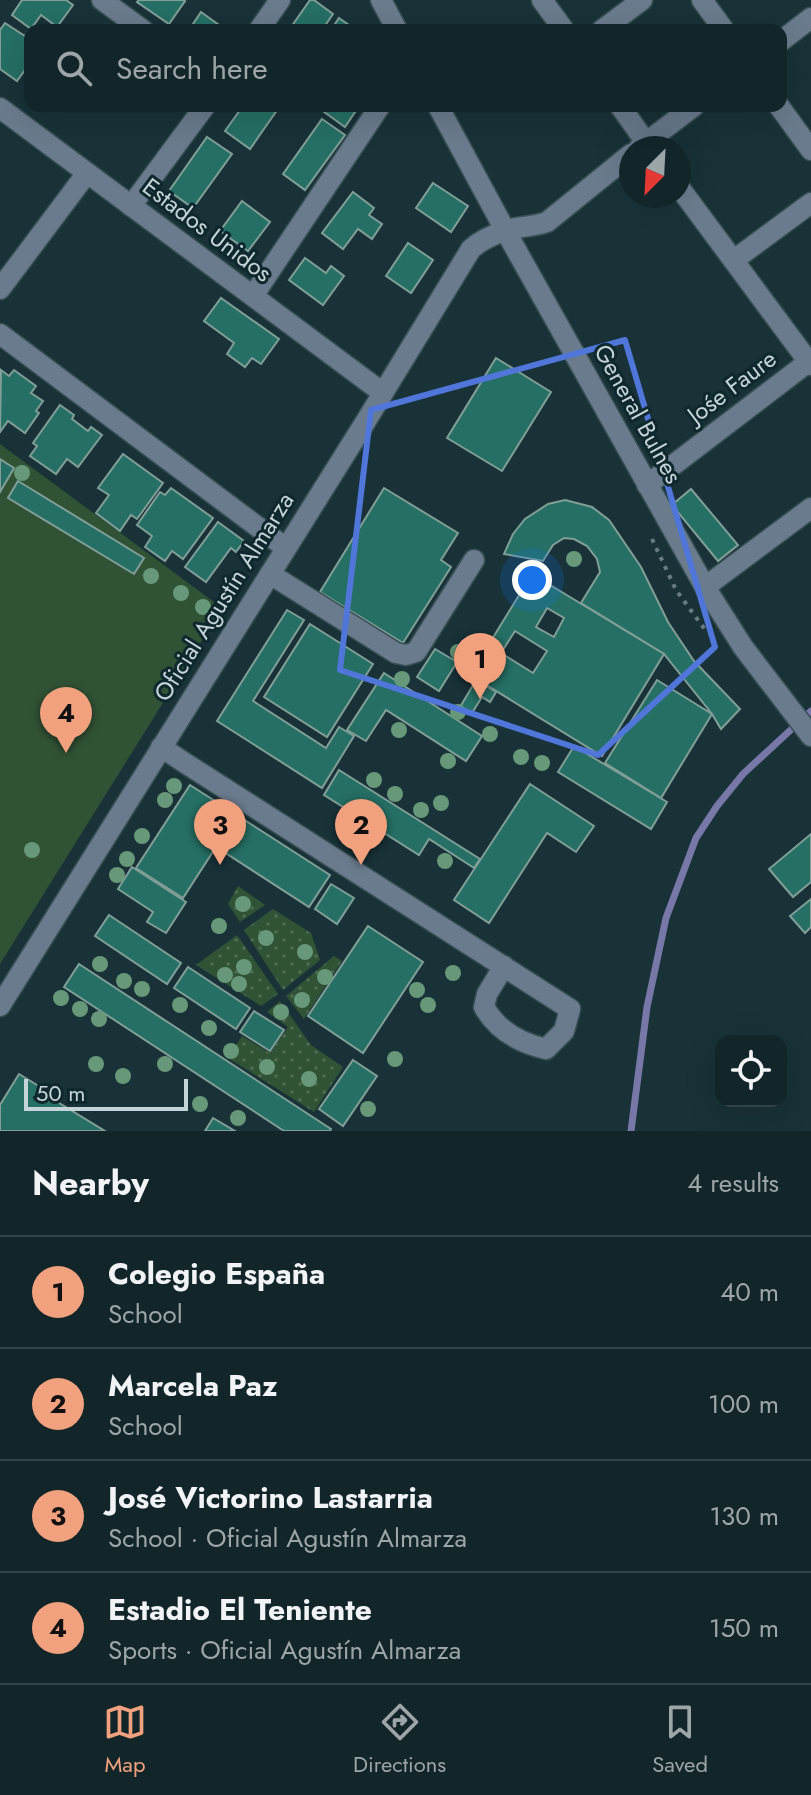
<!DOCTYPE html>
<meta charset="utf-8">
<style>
:root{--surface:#12262a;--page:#1f3236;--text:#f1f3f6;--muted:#9ca5a8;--line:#314347;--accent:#f2a17e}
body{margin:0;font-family:Jost,sans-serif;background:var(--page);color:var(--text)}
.controls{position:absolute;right:24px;bottom:24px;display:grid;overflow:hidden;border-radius:16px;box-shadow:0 8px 32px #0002}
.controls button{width:72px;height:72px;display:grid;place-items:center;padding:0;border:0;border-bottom:2px solid var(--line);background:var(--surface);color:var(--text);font:40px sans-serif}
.compass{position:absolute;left:619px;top:136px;width:72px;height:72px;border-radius:50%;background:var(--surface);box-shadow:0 8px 32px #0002;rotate:204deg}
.scale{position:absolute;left:24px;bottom:20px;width:164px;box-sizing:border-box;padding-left:8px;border:4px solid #c5d4d8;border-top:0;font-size:22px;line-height:28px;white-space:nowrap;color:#c5d4d8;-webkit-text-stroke:6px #0e282e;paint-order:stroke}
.you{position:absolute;left:532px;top:580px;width:28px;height:28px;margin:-20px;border:6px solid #fff;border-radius:50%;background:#1a73e8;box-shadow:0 0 0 12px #1a73e833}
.badge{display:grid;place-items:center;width:52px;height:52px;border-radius:50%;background:var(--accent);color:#111;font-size:26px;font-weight:700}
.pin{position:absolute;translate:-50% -66px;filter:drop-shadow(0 2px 4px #0008)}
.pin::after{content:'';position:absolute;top:42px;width:28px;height:24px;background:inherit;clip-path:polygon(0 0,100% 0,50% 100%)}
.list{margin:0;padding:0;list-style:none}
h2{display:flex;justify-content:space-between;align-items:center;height:104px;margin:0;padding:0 32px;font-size:34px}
h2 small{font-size:26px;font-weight:400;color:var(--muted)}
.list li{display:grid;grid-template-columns:52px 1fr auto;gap:24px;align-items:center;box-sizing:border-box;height:112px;padding:0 32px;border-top:2px solid var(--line)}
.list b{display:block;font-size:30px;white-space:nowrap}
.list p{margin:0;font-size:26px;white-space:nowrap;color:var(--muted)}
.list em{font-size:26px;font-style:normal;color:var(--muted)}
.icon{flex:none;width:44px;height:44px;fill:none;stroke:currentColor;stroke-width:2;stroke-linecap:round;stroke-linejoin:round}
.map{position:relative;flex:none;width:811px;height:1131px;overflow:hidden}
.search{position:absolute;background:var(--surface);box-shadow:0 8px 32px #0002;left:24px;right:24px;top:24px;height:88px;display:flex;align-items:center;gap:20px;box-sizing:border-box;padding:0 28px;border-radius:16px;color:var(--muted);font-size:30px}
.sheet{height:552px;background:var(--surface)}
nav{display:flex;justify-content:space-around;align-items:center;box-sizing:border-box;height:112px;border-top:2px solid var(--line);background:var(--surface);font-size:22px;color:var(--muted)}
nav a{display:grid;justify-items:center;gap:4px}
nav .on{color:var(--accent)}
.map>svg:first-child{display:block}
.grass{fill:url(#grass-dots)}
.garden{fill:#315335}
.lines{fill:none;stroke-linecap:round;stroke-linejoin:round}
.stream{stroke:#7777a8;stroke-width:7}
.building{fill:#256f64;stroke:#819e98;stroke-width:2;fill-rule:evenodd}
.minor-casing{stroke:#374f55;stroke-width:23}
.path{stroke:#687d82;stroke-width:4;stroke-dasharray:4 6;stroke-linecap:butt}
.minor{stroke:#6a7b8d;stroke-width:20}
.tree{fill:#68987a}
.marked{fill:none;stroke:#4f76d8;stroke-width:6;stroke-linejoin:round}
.labels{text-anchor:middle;stroke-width:6;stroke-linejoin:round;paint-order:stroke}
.street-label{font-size:24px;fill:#c5d4d8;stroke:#0e282e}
</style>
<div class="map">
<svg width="811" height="1131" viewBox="0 0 811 1131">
<defs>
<pattern id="grass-dots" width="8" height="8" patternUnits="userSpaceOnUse" patternTransform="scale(2)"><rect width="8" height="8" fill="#315335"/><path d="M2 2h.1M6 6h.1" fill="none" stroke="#4d6b52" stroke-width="1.8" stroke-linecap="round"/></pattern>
</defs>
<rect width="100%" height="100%" fill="#183238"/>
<g class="grass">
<path d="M238,886l27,19 -25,17 -12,-18z"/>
<path d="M273,909l38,24 9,27 -37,30 -39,-60z"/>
<path d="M237,935l41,59 -17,12 -65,-41z"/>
<path d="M334,956l8,5 -38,58 -18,-23z"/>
<path d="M280,1001l31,44 32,22 -29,45 -86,-54 14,-22 28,17 18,-26 -21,-15z"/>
</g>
<path class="garden" d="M0,444l222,164 -222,356z"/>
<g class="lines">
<path class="stream" d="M631,1131l16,-124 19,-89 30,-80 21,-32 26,-32 68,-63"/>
</g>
<g class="building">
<path d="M22,0h44l7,5 -16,22 -16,-12 -10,14 -19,-14z"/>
<path d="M139,0h45l1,1 -16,23 -32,-22z"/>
<path d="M310,0h4l19,14 -11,16h-33z"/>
<path d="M201,12l25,18h-37z"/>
<path d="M339,18l17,12h-25z"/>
<path d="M5,23l20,13 3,-5 2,1v31l-13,18 -17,-12v-39z"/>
<path d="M243,106h37l-30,43 -25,-18z"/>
<path d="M316,106h43l-14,21z"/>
<path d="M322,119l23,16 -40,55 -22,-16z"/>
<path d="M207,137l25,17 -39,54 -24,-17z"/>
<path d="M433,183l35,23 -17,26 -35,-24z"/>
<path d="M353,192l21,16 -5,7 13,9 -10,15 -14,-10 -15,20 -21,-16z"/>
<path d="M242,201l28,21 -22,29 -28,-20z"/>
<path d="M408,243l25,17 -22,33 -25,-17z"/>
<path d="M305,258l21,15 5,-7 13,10 -21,29 -34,-25z"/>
<path d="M221,298l58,41 -18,25 -9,-6 -7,9 -18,-13 7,-11 -30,-22z"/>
<path d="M496,358l55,34 -49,79 -55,-33z"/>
<path d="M1,370l8,6 5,-6 22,16 -5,7 12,8 -7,10 3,2 -14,20 -17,-12 -8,11z"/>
<path d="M60,405l14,10 -2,4 16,12 3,-4 11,8 -24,32 -11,-8 -11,15 -26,-18 7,-10 -4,-3z"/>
<path d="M123,454l40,29 -26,36 -6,-4 -11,16 -24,-18 13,-18 -11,-7z"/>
<path d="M0,459l14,9 -14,24z"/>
<path d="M18,481l126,77 -10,16 -126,-76z"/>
<path d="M171,488l42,30 -30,41 -11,-8 -7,10 -20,-14 7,-11 -15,-11 23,-33 5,3z"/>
<path d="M384,488l74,45 -17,27 10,7 -48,76 -83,-51z"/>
<path d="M691,489l47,56 -20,16 -46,-56z"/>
<path d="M565,500l27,7 17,13 32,47 27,55 26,39 46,48 -19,20 -9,-15 -48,-60 -83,-51 19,-31 -3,-13 -10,-13 -13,-7 -10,-1 -11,7 -10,16 -39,-7 9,-20 12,-15 23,-15z"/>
<path d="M218,522l26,19 -8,11 -5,-4 -25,34 -21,-15z"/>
<path d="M532,574l132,80 -62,102 -132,-81zM547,608l17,10 -10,19 -18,-10zM515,631l32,20 -14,22 -32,-20z"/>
<path d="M287,610l17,10 -51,81 73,47 13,-21 15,9 -32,52 -105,-67z"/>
<path d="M310,624l63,40 -46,73 -63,-40z"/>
<path d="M435,649l22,13 -18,29 -22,-14z"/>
<path d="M384,673l98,63 -16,25 -80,-51 -20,31 -19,-11z"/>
<path d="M476,680l20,12 -6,10 -8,-5 -10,16 -12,-6z"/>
<path d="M657,680l55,34 -51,84 -56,-35z"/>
<path d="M574,746l93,56 -16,27 -93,-57z"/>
<path d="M339,770l141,89 -6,9 -45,-29 -10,16 -95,-60z"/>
<path d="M530,784l64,42 -18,26 -29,-19 -58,90 -35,-23z"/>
<path d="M190,785l140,90 -21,32 -93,-60 -33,51 -47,-30z"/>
<path d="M811,834v48l-18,15 -24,-28z"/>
<path d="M132,867l54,35 -20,31 -19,-11 6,-10 -35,-23z"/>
<path d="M331,884l23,14 -17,26 -22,-15z"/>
<path d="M811,899v28l-6,6 -15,-17z"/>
<path d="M109,915l72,48 -14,21 -72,-48z"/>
<path d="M368,926l55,36 -60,91 -55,-37z"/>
<path d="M79,964l252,165 -1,2h-46l-220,-144z"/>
<path d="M188,967l62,41 -14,21 -62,-41z"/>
<path d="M254,1011l30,19 -14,21 -30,-19z"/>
<path d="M353,1060l24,16 -34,50 -24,-17z"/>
<path d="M19,1074l23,14 -4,7 11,6 2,-3 54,33h-105v-26z"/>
<path d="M213,1118l22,13h-30z"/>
</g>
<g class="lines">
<defs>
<g id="minor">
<path d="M102,0l41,30"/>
<path d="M381,0l16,30"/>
<path d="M542,0l22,30"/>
<path d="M702,0l22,30"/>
<path d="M259,30l21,-30"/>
<path d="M602,30l40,-30"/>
<path d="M781,41l30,-23"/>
<path d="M438,106l67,124 200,357 38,60 68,89"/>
<path d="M620,106l30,42"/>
<path d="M779,106l32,44"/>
<path d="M0,108l383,285"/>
<path d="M639,148l55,-42"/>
<path d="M679,187l132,178"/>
<path d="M131,206l74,-100"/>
<path d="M734,260l77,-57"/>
<path d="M0,289l87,-116"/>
<path d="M253,296l127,-190"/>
<path d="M0,334l286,214"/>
<path d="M647,485l164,-125"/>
<path d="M270,574l126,79 10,2 10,-3 58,-92"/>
<path d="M705,587l106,-79"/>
<path d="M161,747l24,16 385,246 -6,22 -18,18c-26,-6 -49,-19 -62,-42l3,-13 17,-28"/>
<path d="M0,1006l369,-590 102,-167c10,-9 24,-15 36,-19 13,-4 27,-3 40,-8l84,-68"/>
</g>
</defs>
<use href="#minor" class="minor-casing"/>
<path class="path" d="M652,539l24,51 30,41"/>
<use href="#minor" class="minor"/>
</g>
<g class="tree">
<circle cx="22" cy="473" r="8"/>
<circle cx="574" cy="559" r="8"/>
<circle cx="151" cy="576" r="8"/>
<circle cx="181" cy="593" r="8"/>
<circle cx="203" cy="607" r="8"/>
<circle cx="458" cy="652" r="8"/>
<circle cx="402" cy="679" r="8"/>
<circle cx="458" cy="712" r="8"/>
<circle cx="399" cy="730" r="8"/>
<circle cx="490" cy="734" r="8"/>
<circle cx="521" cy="757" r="8"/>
<circle cx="448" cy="761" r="8"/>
<circle cx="542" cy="763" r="8"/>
<circle cx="374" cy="780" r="8"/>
<circle cx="174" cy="786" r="8"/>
<circle cx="395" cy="794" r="8"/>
<circle cx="165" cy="800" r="8"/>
<circle cx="441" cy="803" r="8"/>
<circle cx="421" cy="810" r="8"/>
<circle cx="142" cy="836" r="8"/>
<circle cx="32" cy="850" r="8"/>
<circle cx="127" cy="859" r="8"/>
<circle cx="445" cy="861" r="8"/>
<circle cx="117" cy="875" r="8"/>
<circle cx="243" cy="904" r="8"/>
<circle cx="219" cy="926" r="8"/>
<circle cx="266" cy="938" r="8"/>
<circle cx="305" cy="952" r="8"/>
<circle cx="100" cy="964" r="8"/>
<circle cx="244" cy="967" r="8"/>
<circle cx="453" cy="973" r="8"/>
<circle cx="225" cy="975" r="8"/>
<circle cx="325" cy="977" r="8"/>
<circle cx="124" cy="981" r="8"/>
<circle cx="239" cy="984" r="8"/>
<circle cx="142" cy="989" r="8"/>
<circle cx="417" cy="990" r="8"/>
<circle cx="61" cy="998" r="8"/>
<circle cx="302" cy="1000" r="8"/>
<circle cx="180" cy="1005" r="8"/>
<circle cx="428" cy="1005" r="8"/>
<circle cx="80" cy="1009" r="8"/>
<circle cx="281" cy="1012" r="8"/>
<circle cx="99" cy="1019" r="8"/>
<circle cx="209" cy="1028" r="8"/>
<circle cx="231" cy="1051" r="8"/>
<circle cx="395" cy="1059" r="8"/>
<circle cx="96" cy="1064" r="8"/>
<circle cx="165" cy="1064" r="8"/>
<circle cx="267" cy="1067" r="8"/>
<circle cx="123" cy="1076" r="8"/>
<circle cx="309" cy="1079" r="8"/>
<circle cx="200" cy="1104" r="8"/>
<circle cx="368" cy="1109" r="8"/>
<circle cx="238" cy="1118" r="8"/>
</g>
<path class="marked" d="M625,340l90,307 -117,108 -258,-85 31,-260z"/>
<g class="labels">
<g class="street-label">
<text transform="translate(207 230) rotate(37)" y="8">Estados Unidos</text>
<text transform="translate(732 387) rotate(-37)" y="8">Jośe Faure</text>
<text transform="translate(638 414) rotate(61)" y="8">General Bulnes</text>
<text transform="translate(224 597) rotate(-58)" y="8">Oficial Agustín Almarza</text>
</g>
</g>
</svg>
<div class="controls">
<button><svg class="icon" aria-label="locate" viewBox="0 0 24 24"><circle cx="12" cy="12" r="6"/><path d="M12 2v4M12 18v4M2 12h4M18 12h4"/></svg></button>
</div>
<svg class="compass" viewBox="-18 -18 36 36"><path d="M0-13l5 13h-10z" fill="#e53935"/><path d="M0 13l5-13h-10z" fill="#9ca5a8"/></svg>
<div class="scale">50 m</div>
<div class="you"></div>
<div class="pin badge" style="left:480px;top:699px">1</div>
<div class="pin badge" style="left:361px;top:865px">2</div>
<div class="pin badge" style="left:220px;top:865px">3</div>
<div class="pin badge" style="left:66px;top:753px">4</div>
<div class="search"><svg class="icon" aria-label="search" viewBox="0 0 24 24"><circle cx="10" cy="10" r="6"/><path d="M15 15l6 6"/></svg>Search here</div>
</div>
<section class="sheet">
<h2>Nearby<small>4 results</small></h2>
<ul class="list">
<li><span class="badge">1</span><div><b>Colegio España</b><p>School</p></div><em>40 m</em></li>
<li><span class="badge">2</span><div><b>Marcela Paz</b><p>School</p></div><em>100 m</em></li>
<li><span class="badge">3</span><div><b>José Victorino Lastarria</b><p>School · Oficial Agustín Almarza</p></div><em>130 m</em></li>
<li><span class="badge">4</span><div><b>Estadio El Teniente</b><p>Sports · Oficial Agustín Almarza</p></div><em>150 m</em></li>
</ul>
</section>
<nav>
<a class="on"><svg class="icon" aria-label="map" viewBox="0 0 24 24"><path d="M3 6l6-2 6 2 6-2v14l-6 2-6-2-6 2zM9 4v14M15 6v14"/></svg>Map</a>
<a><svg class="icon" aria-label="directions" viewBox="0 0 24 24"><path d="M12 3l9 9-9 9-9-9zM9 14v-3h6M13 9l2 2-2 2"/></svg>Directions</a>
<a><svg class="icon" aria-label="saved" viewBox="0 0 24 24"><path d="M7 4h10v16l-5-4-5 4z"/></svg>Saved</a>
</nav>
